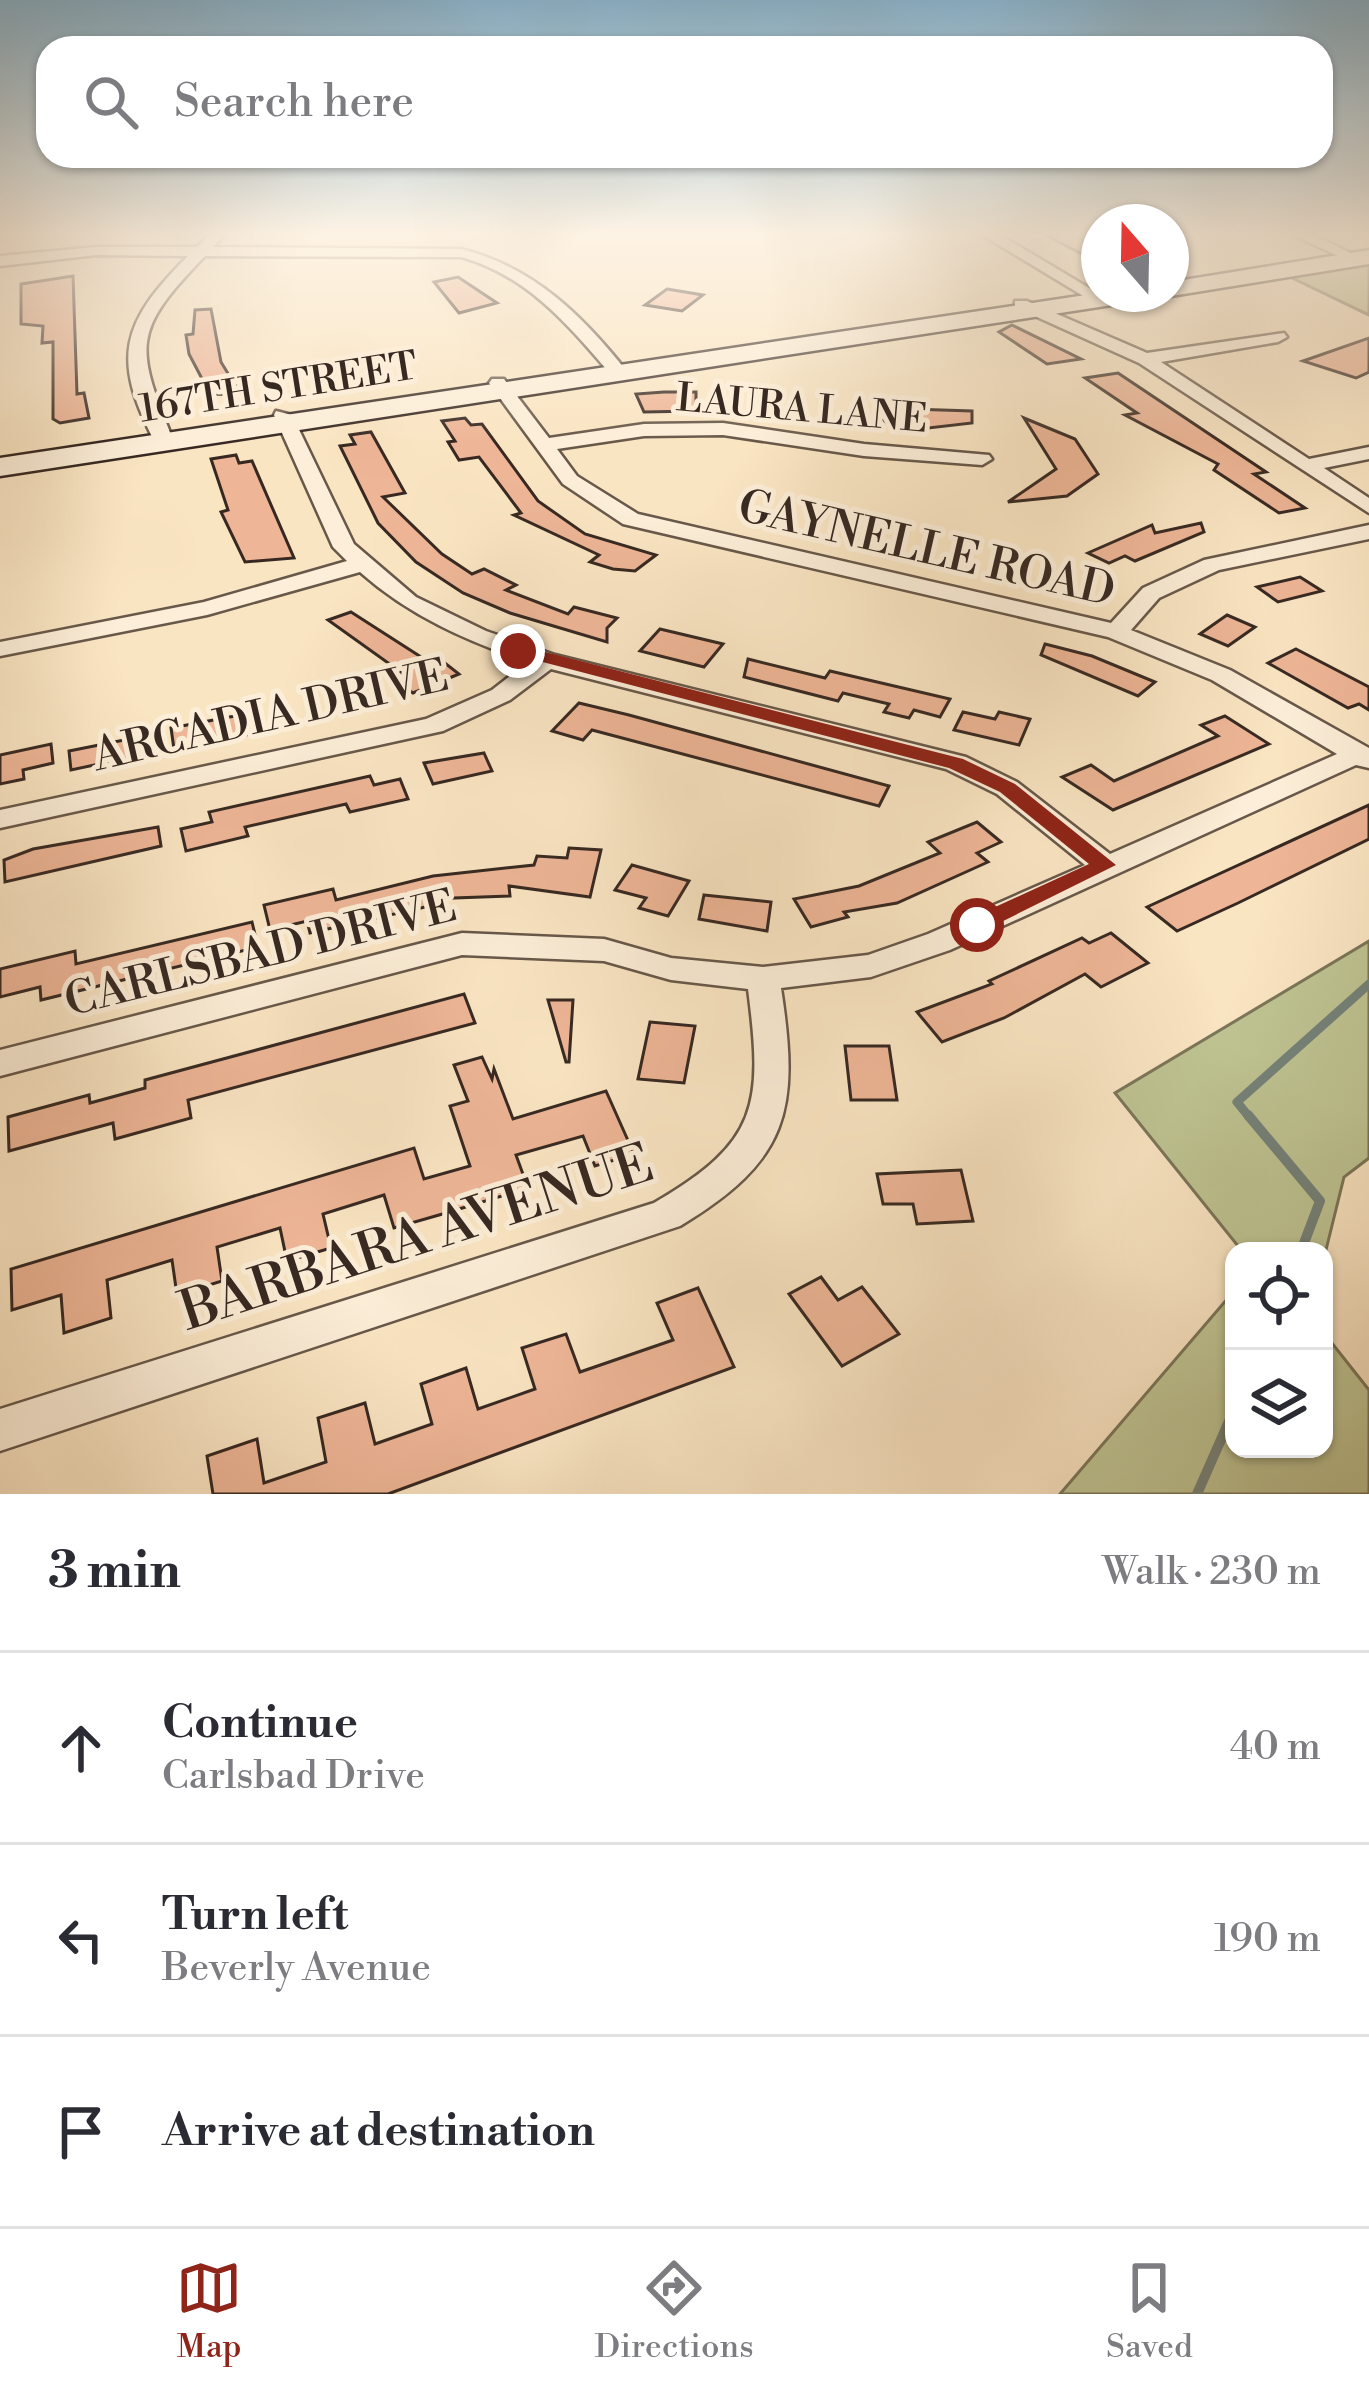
<!DOCTYPE html>
<meta charset="utf-8">
<style>
:root{--surface:#fff;--page:#f7f7f7;--text:#2b2b33;--muted:#7c7c81;--line:#e1e1e2;--accent:#8f2418}
body{margin:0;font-family:"Libre Bodoni",serif;background:var(--page);color:var(--text)}
.controls{position:absolute;right:36px;bottom:36px;display:grid;overflow:hidden;border-radius:24px;box-shadow:0 3px 9px #0004}
.controls button{width:108px;height:108px;display:grid;place-items:center;padding:0;border:0;border-bottom:3px solid var(--line);background:var(--surface);color:var(--text);font:60px sans-serif}
.compass{position:absolute;left:1081px;top:204px;width:108px;height:108px;border-radius:50%;background:var(--surface);box-shadow:0 3px 9px #0004;rotate:340deg}
.stop{position:absolute;width:36px;height:36px;margin:-27px;border:9px solid #8f2418;border-radius:50%;background:#fff}
.stop.end{background:#8f2418;border-color:#fff;box-shadow:0 3px 12px #0008}
.list{margin:0;padding:0;list-style:none}
h2{display:flex;justify-content:space-between;align-items:center;height:156px;margin:0;padding:0 48px;font-size:51px}
h2 small{font-size:39px;font-weight:400;color:var(--muted)}
.list li{display:grid;grid-template-columns:78px 1fr auto;gap:36px;align-items:center;box-sizing:border-box;height:192px;padding:0 48px;border-top:3px solid var(--line)}
.list b{display:block;font-size:45px;white-space:nowrap}
.list p{margin:0;font-size:39px;white-space:nowrap;color:var(--muted)}
.list em{font-size:39px;font-style:normal;color:var(--muted)}
.icon{flex:none;width:66px;height:66px;fill:none;stroke:currentColor;stroke-width:2;stroke-linecap:round;stroke-linejoin:round}
.map{position:relative;flex:none;width:1369px;height:1494px;overflow:hidden}
.search{position:absolute;background:var(--surface);box-shadow:0 3px 9px #0004;left:36px;right:36px;top:36px;height:132px;display:flex;align-items:center;gap:30px;box-sizing:border-box;padding:0 42px;border-radius:36px;color:var(--muted);font-size:45px}
.sheet{height:732px;background:var(--surface)}
nav{display:flex;justify-content:space-around;align-items:center;box-sizing:border-box;height:168px;border-top:3px solid var(--line);background:var(--surface);font-size:33px;color:var(--muted)}
nav a{display:grid;justify-items:center;gap:6px}
nav .on{color:var(--accent)}
.map>svg:first-child{display:block}
.green{fill:#bfc493;stroke:#7b765a;stroke-width:3}
.lines{fill:none;stroke-linecap:round;stroke-linejoin:round}
.stream-far1{stroke:#75837a;stroke-width:9}
.stream{stroke:#75837a;stroke-width:10}
.building{fill:#eeb697;stroke:#372922;stroke-width:3}
.minor-casing{stroke:#68584a;stroke-width:5}
.secondary-casing{stroke:#372922;stroke-width:5}
.minor{fill:#fceed8;fill-rule:evenodd}
.secondary{fill:#fceed8;fill-rule:evenodd}
.route{fill:#8f2418}
.labels{text-anchor:middle;stroke-width:10;stroke-linejoin:round;paint-order:stroke}
.far-street-label{font-size:39px;fill:#372922;stroke:#fceed8}
.street-label{font-size:45px;fill:#372922;stroke:#fceed8}
.near-street-label{font-size:54px;fill:#372922;stroke:#fceed8}
</style>
<div class="map">
<svg width="1369" height="1494" viewBox="0 0 1369 1494">
<rect width="100%" height="100%" fill="#fae5c3"/>
<filter id="stains"><feTurbulence type="fractalNoise" baseFrequency=".00167" numOctaves="4"/><feColorMatrix values="0 0 0 0 .2 0 0 0 0 .09 0 0 0 0 .02 0 0 0 .5 -.17"/></filter>
<radialGradient id="worn" r=".72"><stop offset=".6" stop-color="#630" stop-opacity="0"/><stop offset="1" stop-color="#630" stop-opacity=".3"/></radialGradient>
<g class="green">
<path d="M1369,262v53l-85,-41z"/>
<path d="M1369,941v217l-25,19 -20,81v-7h-82l-127,-158z"/>
<path d="M1234,1291v158h90v-116l45,57v104h-309z"/>
</g>
<g class="lines">
<path class="stream-far1" d="M1250,1118l-13,-16 132,-118"/>
<g class="stream">
<path d="M1248,1115l72,86 -19,50"/>
<path d="M1197,1494l37,-84"/>
</g>
</g>
<g class="building">
<path d="M1042,233h57v30z"/>
<path d="M73,276l4,118 7,-1 5,25 -29,5 -7,-4v-77l-11,1 1,-17 -22,-2v-40z"/>
<path d="M458,277l39,26 -38,10 -25,-31z"/>
<path d="M667,289l36,6 -21,16 -37,-6z"/>
<path d="M211,309l10,53 20,33 -31,-1 -21,-40 -3,-19 7,-1 2,-24z"/>
<path d="M1012,325l69,34 -34,5 -48,-32z"/>
<path d="M1369,338v34l-13,6 -53,-17z"/>
<path d="M1118,373l148,99 -12,2 51,34 -26,5 -65,-43 4,-6 -93,-49 12,-2 -52,-35z"/>
<path d="M664,392h32v19l-52,1 -8,-18z"/>
<path d="M911,409l61,2v12l-78,9 -16,-19z"/>
<path d="M465,418l6,7 11,-1 56,77 47,33 71,21 -21,16 -22,-2 -23,-7 9,-7 -85,-40 7,-2 -42,-56 -20,3 -11,-18 7,-1 -13,-20z"/>
<path d="M1024,418l51,21 23,35 -31,22 -59,6 48,-33z"/>
<path d="M371,432l34,61 -22,4 59,57 30,20 12,-5 32,16 -10,5 62,24 6,-7 43,11 -10,10v14l-97,-29 -47,-20 -47,-31 -38,-39 -38,-77 15,-2 -5,-9z"/>
<path d="M236,455l3,8 13,-2 42,97 -49,4 -24,-50 7,-2 -17,-51z"/>
<path d="M1201,523l3,9 -69,29 -10,-5 -16,7 -21,-10 64,-28 3,8z"/>
<path d="M1300,577l22,14 -44,11 -21,-15z"/>
<path d="M351,612l81,52 9,-4 18,14 -46,19 -18,-13 10,-5 -77,-55z"/>
<path d="M1227,615l28,12 -27,19 -28,-12z"/>
<path d="M660,629l63,15 -19,23 -64,-16z"/>
<path d="M1045,644l47,12 63,26 -17,14 -97,-41z"/>
<path d="M1296,649l73,38v23l-10,-6 -11,4 -80,-45z"/>
<path d="M748,659l77,19 5,-7 120,28 -10,18 -26,-7 -5,8 -25,-6 5,-8 -46,-11 -5,8 -94,-24z"/>
<path d="M579,703l50,12 260,71 -10,20 -287,-76 -9,10 -31,-9z"/>
<path d="M963,712l32,7 4,-7 31,7 -11,26 -65,-15z"/>
<path d="M251,713l5,20 -82,16 -3,-21z"/>
<path d="M1225,716l44,28 -156,66 -51,-33 29,-12 23,16 104,-45 -17,-11z"/>
<path d="M129,739l3,18 -61,13 -2,-19z"/>
<path d="M51,744l2,19 -30,7 1,9 -24,5v-29z"/>
<path d="M484,753l8,18 -59,13 -9,-21z"/>
<path d="M370,776l4,9 26,-6 8,20 -58,13 -4,-8 -101,23 3,9 -62,15 -5,-22 31,-7 -3,-10z"/>
<path d="M1369,805v34l-131,64 -61,28 -30,-24z"/>
<path d="M977,822l24,20 -24,11 11,9 -91,41 -53,9 4,5 -37,10 -17,-28 65,-13 81,-33 -12,-11z"/>
<path d="M158,827l3,19 -156,36 -1,-22 29,-11z"/>
<path d="M569,848l32,2 -11,47 -81,-11 1,10 -83,3 3,7 -120,27 -3,-12 -37,9 -6,-25 69,-16 3,11 97,-24 101,-11 3,-9 30,2z"/>
<path d="M632,865l57,16 -21,35 -29,-8 7,-10 -31,-8z"/>
<path d="M704,895l67,7 -4,29 -68,-12z"/>
<path d="M252,922l6,25 -217,53 -1,-13 -40,10v-28l75,-18 1,13z"/>
<path d="M1111,933l37,30 -47,24 -16,-13 -81,44 -62,24 -25,-30 75,-28 -3,-3 93,-43 7,5z"/>
<path d="M464,994l11,29 -287,77 3,18 -76,21 -2,-16 -104,28 -1,-34 81,-22 1,8 55,-15v-8z"/>
<path d="M548,1000h25l-4,62h-3z"/>
<path d="M650,1022l45,4 -11,57 -46,-4z"/>
<path d="M845,1046h44l8,54h-46z"/>
<path d="M482,1057l10,22 2,-10 19,50 93,-28 28,63 -39,12 -12,-30 -67,19 12,33 -82,25 -52,15 -10,-33 -61,19 8,34 -44,13 -7,-33 -63,19 5,34 -45,14 -5,-35 -65,20 4,38 -47,15 -3,-38 -49,15 -1,-41 403,-121 10,31 46,-13 -20,-60 18,-5 -14,-36z"/>
<path d="M961,1170l12,51 -56,3 -4,-20h-30l-6,-30z"/>
<path d="M821,1277l17,23 24,-13 37,47 -57,32 -53,-72z"/>
<path d="M698,1288l36,79 -346,127h-175l-6,-38 50,-17 7,44 62,-21 -8,-44 47,-15 10,41 57,-20 -11,-40 45,-16 12,41 57,-20 -13,-41 44,-14 14,38 93,-32 -16,-37z"/>
</g>
<g class="lines">
<defs>
<g id="minor">
<path d="M211,233h15l-13,14 248,2c73,18 122,67 168,125l-15,4c-45,-52 -85,-102 -153,-121l-256,-1c-74,76 -70,90 -31,186l-17,4c-47,-88 -36,-123 31,-190l-92,-1 -96,11v-10l96,-9h101z"/>
<path d="M979,233h18l112,67 -14,3z"/>
<path d="M1289,233h19l56,26 -13,3z"/>
<path d="M1015,301h12l120,52 137,-20 3,4 -9,5 -117,20 148,97 60,-12v12l-45,9 45,30v15l-230,-150 -124,-56z"/>
<path d="M492,379h12l45,59 95,-14 79,-1 141,21 125,11 3,4 -10,6 -118,-9 -141,-21 -79,1 -87,13 20,27 61,38 473,109 32,-35 61,-28 165,-35v14l-150,31 -60,28 -28,32 99,40 139,78v20l-13,-3 -406,185 -79,27 -90,11c19,123 8,172 -101,238l-680,225v-42l654,-206c105,-61 109,-98 94,-214l-77,-9 -67,-19 -142,-6 -462,121v-26l462,-117 142,6 67,19 92,9 105,-12 60,-21 157,-69 -88,-71 -51,-25 -395,-100 -41,31 -67,31 -443,97v-18l426,-91 66,-29 36,-28c-63,-22 -118,-46 -168,-90l-153,43 -207,41v-14l204,-40 143,-41 -14,-14 -59,-132 2,-4 16,4 62,129 62,53 70,34 69,24 411,102 51,25 93,72 227,-100 -125,-74 -104,-43 -485,-113 -60,-40 -74,-101z"/>
</g>
<g id="secondary">
<path d="M1369,250v14l-198,32 -8,-2h8v-12z"/>
<path d="M1099,293l51,1 -12,7 -1138,175v-18z"/>
</g>
</defs>
<use href="#minor" class="minor-casing"/>
<use href="#secondary" class="secondary-casing"/>
<use href="#minor" class="minor"/>
<use href="#secondary" class="secondary"/>
</g>
<linearGradient id="sky" x2="0" y2="1"><stop stop-color="#8ab8d4"/><stop offset="0.53" stop-color="#fdf3e4"/><stop offset="1" stop-color="#fdf3e4" stop-opacity="0"/></linearGradient>
<rect width="1369" height="442" fill="url(#sky)"/>
<path class="route" d="M518,645l445,114 52,25 101,81 -131,65h-16v-11l120,-55 -89,-72 -51,-24 -437,-114 -3,-3z"/>
<g class="labels">
<g class="far-street-label">
<text transform="translate(278 386) rotate(-9)" y="14">167TH STREET</text>
<text transform="translate(802 407) rotate(5)" y="14">LAURA LANE</text>
</g>
<g class="street-label">
<text transform="translate(927 547) rotate(13)" y="16">GAYNELLE ROAD</text>
<text transform="translate(270 714) rotate(-13)" y="16">ARCADIA DRIVE</text>
<text transform="translate(260 952) rotate(-14)" y="16">CARLSBAD DRIVE</text>
</g>
<g class="near-street-label">
<text transform="translate(416 1236) rotate(-18)" y="19">BARBARA AVENUE</text>
</g>
</g>
<rect width="100%" height="100%" filter="url(#stains)"/>
<rect width="100%" height="100%" fill="url(#worn)"/>
</svg>
<div class="controls">
<button><svg class="icon" aria-label="locate" viewBox="0 0 24 24"><circle cx="12" cy="12" r="6"/><path d="M12 2v4M12 18v4M2 12h4M18 12h4"/></svg></button>
<button><svg class="icon" aria-label="layers" viewBox="0 0 24 24"><path d="M12 4l9 5-9 5-9-5zM3 14l9 5 9-5"/></svg></button>
</div>
<svg class="compass" viewBox="-18 -18 36 36"><path d="M0-13l5 13h-10z" fill="#e53935"/><path d="M0 13l5-13h-10z" fill="#7c7c81"/></svg>
<div class="stop" style="left:977px;top:925px"></div>
<div class="stop end" style="left:518px;top:651px"></div>
<div class="search"><svg class="icon" aria-label="search" viewBox="0 0 24 24"><circle cx="10" cy="10" r="6"/><path d="M15 15l6 6"/></svg>Search here</div>
</div>
<section class="sheet">
<h2>3 min<small>Walk · 230 m</small></h2>
<ul class="list">
<li><svg class="icon" aria-label="ahead" viewBox="0 0 24 24"><path d="M12 20V5M6 11l6-6 6 6"/></svg><div><b>Continue</b><p>Carlsbad Drive</p></div><em>40 m</em></li>
<li><svg class="icon" aria-label="left" viewBox="0 0 24 24"><path d="M17 20v-9H6M10 6l-5 5 5 5"/></svg><div><b>Turn left</b><p>Beverly Avenue</p></div><em>190 m</em></li>
<li><svg class="icon" aria-label="arrive" viewBox="0 0 24 24"><path d="M6 21V4h12l-3 4 3 4H6"/></svg><div><b>Arrive at destination</b></div></li>
</ul>
</section>
<nav>
<a class="on"><svg class="icon" aria-label="map" viewBox="0 0 24 24"><path d="M3 6l6-2 6 2 6-2v14l-6 2-6-2-6 2zM9 4v14M15 6v14"/></svg>Map</a>
<a><svg class="icon" aria-label="directions" viewBox="0 0 24 24"><path d="M12 3l9 9-9 9-9-9zM9 14v-3h6M13 9l2 2-2 2"/></svg>Directions</a>
<a><svg class="icon" aria-label="saved" viewBox="0 0 24 24"><path d="M7 4h10v16l-5-4-5 4z"/></svg>Saved</a>
</nav>
